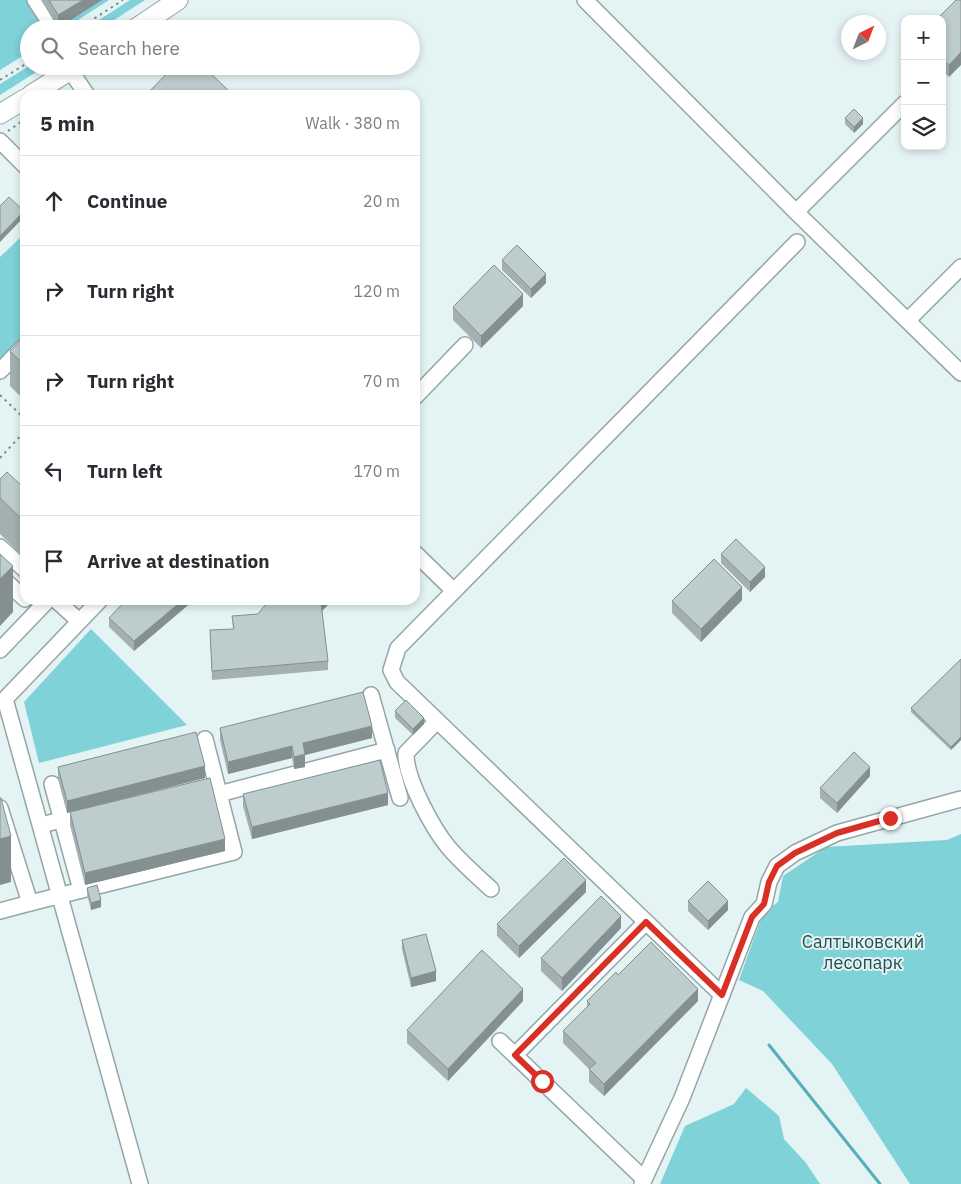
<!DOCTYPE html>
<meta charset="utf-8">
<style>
:root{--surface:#fff;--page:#f7f7f7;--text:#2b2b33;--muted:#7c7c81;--line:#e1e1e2}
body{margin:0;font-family:"IBM Plex Sans",sans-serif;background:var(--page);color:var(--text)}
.controls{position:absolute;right:15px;top:15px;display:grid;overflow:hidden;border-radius:10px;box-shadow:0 2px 8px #0003}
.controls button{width:45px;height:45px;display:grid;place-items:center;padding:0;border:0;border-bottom:1px solid var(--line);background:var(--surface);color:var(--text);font:25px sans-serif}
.compass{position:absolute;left:841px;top:15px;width:45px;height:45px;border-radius:50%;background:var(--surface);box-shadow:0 2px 8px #0003;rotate:42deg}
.stop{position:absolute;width:15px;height:15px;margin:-11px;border:4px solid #d93025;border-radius:50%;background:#fff}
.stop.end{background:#d93025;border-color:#fff;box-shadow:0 1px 5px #0008}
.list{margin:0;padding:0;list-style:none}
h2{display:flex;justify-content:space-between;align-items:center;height:65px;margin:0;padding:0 20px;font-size:21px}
h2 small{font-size:16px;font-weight:400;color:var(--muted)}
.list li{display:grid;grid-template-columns:32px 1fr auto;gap:15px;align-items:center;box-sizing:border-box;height:90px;padding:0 20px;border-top:1px solid var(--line)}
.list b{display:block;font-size:19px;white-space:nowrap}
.list em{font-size:16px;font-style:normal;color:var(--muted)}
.icon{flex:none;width:28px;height:28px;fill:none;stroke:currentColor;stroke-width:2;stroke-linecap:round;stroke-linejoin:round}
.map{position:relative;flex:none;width:961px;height:1184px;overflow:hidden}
.search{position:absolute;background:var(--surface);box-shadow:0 2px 8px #0003;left:20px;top:20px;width:400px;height:55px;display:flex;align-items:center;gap:12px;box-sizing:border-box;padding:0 18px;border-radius:28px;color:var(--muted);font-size:19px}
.panel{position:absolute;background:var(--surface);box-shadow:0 2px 8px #0003;left:20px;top:90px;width:400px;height:515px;border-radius:15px}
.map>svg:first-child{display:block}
.green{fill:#7ed2d8}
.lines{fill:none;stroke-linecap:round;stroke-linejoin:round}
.stream{stroke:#52b0b7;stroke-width:3}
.minor-casing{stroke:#96a5a6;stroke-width:18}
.major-casing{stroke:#96a5a6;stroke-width:21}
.path{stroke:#828c8d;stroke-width:2;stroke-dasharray:2.5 4;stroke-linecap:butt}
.minor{stroke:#fff;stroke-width:15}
.major{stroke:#fff;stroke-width:19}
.wall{fill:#a3afb0}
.shaded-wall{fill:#848f90}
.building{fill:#bdcccd;stroke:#848f90}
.route{stroke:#d93025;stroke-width:6}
.labels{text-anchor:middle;stroke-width:4;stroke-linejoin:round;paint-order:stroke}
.park-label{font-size:18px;fill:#234e51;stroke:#e4f3f4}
</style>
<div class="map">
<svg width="961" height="1184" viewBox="0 0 961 1184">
<rect width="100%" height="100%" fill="#e4f3f4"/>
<g class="green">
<path d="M0,0h109l-45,29h-35v23l-29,18z"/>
<path d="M130,0h15l-45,29h-15z"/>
<path d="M29,66h10l2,3 -41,26v-11z"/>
<path d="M25,233v103l-25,27v-106z"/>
<path d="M91,629l96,96 -148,38 -15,-61z"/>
<path d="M961,834v350h-51l-78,-120 -69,-73 -24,-11 24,-67 15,-11 5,-26 43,-29 121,-7z"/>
<path d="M746,1088l33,28 5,23 22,24 14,21h-160l25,-58 49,-22z"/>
</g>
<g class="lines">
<path class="stream" d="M769,1045l111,139"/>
<defs>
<g id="minor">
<path d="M35,0l19,29"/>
<path d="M585,0l211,212 165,161"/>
<path d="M70,70l17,25"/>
<path d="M0,141l25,25"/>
<path d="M796,212l109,-109"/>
<path d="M908,320l53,-53"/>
<path d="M0,371l25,-26"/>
<path d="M415,397l50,-52"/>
<path d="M0,547l25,23"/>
<path d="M415,553l39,38"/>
<path d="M0,576l25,23"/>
<path d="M56,600l23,21"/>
<path d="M100,600l-95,99 135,485"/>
<path d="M0,650l48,-50"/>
<path d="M371,695l29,103"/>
<path d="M437,721l-31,32c-1,25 27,76 43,95 13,15 28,28 42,41"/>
<path d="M52,784l29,106"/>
<path d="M219,794l168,-44"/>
<path d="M0,808l30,95 -30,8"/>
<path d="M41,825l48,-12"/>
<path d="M30,903l204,-51 -29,-113"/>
<path d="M722,995l-325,-313 -6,-12 7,-22 399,-406"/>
<path d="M500,1041l144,138"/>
<path d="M515,1055l131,-133"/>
<path d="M642,1184l40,-86 70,-181 12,-13 5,-22 8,-16 18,-13 42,-20 124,-34"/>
</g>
<g id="major">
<path d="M135,29l43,-29"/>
<path d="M31,95l46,-29"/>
<path d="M0,114l25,-15"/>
</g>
</defs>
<use href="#minor" class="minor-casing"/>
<use href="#major" class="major-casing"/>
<g class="path">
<path d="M78,29l45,-29"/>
<path d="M0,80l29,-18"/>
<path d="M8,131l17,-12"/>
<path d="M0,395l25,24"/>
<path d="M0,458l25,-27"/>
</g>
<use href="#minor" class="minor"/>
<use href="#major" class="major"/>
</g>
<g class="wall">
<path d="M41,0h61l-44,28z"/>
<path d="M956,0l-7,77 -7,-6v-52z"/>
<path d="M845,118l18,6 -9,9 -9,-9z"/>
<path d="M502,260l44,23 -15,15 -29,-28z"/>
<path d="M523,306l-42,42 -28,-28v-13z"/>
<path d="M25,335v66l-15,-15v-35z"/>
<path d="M0,479l25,10v69l-25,-24z"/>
<path d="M721,554l44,23 -15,15 -29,-29z"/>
<path d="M194,600l-60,51 -25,-24v-9z"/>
<path d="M742,600l-41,42 -29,-29v-12z"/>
<path d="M322,611l6,50v9l-116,10 -2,-50 23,-1 -1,-13 26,-2z"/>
<path d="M961,659v81l-10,10 -40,-38v-4z"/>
<path d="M395,711l29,13 -11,11 -18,-17z"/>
<path d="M220,728l152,10 -67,17v12l-11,2 -2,-11 -64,16 -8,-34z"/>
<path d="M58,767l147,11 -138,35 -9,-34z"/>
<path d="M870,776l-33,37 -17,-15v-10z"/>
<path d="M243,794l145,11 -136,34 -9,-33z"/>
<path d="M70,812l155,39 -140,34 -15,-60z"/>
<path d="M87,888l14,19 -10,3 -4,-16z"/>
<path d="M586,892l-67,66 -22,-22v-12z"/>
<path d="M688,901l40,9 -20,20 -20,-19z"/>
<path d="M621,928l-59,63 -21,-20v-13z"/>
<path d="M402,940l34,41 -25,6 -9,-38z"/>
<path d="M618,975l80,26 -94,95 -15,-14v-13l-26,-26v-12l24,-24v-6z"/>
<path d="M523,1001l-75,80 -41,-38v-13z"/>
</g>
<g class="shaded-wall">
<path d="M83,0h19l-44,28v-13z"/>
<path d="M961,52v13l-12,12v-12z"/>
<path d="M863,118v6l-9,9v-6z"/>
<path d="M24,211v6l-24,25v-6z"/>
<path d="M546,274v9l-15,15v-9z"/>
<path d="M523,294v12l-42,42v-12z"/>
<path d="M13,566v46l-13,14v-47z"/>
<path d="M765,567v10l-15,15v-10z"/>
<path d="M742,587v13l-41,42v-13z"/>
<path d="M183,600h11l-60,51v-10z"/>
<path d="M323,600h10l-12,12v-9z"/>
<path d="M424,718v6l-11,11v-6z"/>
<path d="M372,726v12l-67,17v12l-11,2v-12l9,-14z"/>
<path d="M961,737v3l-10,10v-3z"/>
<path d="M292,746v12l-64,16v-12z"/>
<path d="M205,766v12l-138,35v-12z"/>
<path d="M870,767v9l-33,37v-10z"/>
<path d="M388,793v12l-136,34v-12z"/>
<path d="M11,836v46l-11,3v-46z"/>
<path d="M225,839v12l-140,34v-12z"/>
<path d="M586,880v12l-67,66v-12z"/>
<path d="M101,900v7l-10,3v-7z"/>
<path d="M728,901v9l-20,20v-9z"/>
<path d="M621,916v12l-59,63v-13z"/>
<path d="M436,971v10l-25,6v-9z"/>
<path d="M523,989v12l-75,80v-12z"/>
<path d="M698,989v12l-94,95v-12z"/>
</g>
<g class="building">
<path d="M49,0h34l-25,15z"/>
<path d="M956,0h5v52l-12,13 -7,-7v-39h-5z"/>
<path d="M174,66h29l30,29h-87z"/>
<path d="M854,109l9,9 -9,9 -9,-9z"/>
<path d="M9,197l15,14 -24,25v-30z"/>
<path d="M517,245l29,29 -15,15 -29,-29z"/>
<path d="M494,265l29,29 -42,42 -28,-29z"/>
<path d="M25,335v31l-15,-15z"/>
<path d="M7,472l18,17v33l-25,-24v-19z"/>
<path d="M736,539l29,28 -15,15 -29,-28z"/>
<path d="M0,554l13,12 -13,13z"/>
<path d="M714,559l28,28 -41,42 -29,-28z"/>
<path d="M126,600h57l-49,41 -25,-23z"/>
<path d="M269,600h54l-2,3 7,58 -116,10 -2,-41 24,-1 -2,-13 26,-2z"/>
<path d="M961,659v78l-10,10 -40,-39z"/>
<path d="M363,692l9,34 -69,17 2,11 -11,3 -2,-11 -64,16 -8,-34z"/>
<path d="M406,700l18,18 -11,11 -18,-18z"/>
<path d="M196,732l9,34 -138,35 -9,-34z"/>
<path d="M854,752l16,15 -33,36 -17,-15z"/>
<path d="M380,760l8,33 -136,34 -9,-33z"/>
<path d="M210,778l15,61 -140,34 -15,-61z"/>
<path d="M0,798h1l10,38 -11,3z"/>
<path d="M564,858l22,22 -67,66 -22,-22z"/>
<path d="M708,881l20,20 -20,20 -20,-20z"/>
<path d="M97,885l4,15 -10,3 -4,-15z"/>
<path d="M601,896l20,20 -59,62 -21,-20z"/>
<path d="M426,934l10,37 -25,7 -9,-38z"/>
<path d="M651,942l47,47 -94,95 -15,-15 7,-6 -33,-32 27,-27 -3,-3 29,-29 2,3z"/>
<path d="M482,950l41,39 -75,80 -41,-39z"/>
</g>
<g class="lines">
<path class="route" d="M542,1081l-27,-26 131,-133 76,73 30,-78 12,-13 5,-22 8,-16 18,-13 42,-20 53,-15"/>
</g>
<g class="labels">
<g class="park-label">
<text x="863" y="948">Салтыковский<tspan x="863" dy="21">лесопарк</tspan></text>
</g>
</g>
</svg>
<div class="controls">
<button>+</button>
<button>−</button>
<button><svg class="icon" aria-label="layers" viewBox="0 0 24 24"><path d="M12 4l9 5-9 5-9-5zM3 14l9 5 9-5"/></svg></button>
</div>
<svg class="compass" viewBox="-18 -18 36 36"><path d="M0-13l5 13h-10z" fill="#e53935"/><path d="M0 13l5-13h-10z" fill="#7c7c81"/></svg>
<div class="stop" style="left:542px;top:1081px"></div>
<div class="stop end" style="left:890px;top:818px"></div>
<div class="search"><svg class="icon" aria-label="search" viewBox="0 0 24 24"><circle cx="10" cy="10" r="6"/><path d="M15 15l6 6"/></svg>Search here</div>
<section class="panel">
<h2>5 min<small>Walk · 380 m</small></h2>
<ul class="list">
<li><svg class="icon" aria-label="ahead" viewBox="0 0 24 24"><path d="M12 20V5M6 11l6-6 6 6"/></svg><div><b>Continue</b></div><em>20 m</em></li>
<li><svg class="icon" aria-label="right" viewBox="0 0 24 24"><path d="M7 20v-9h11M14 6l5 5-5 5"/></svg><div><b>Turn right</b></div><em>120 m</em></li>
<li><svg class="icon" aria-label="right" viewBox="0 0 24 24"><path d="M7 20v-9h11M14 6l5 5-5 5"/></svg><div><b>Turn right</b></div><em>70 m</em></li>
<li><svg class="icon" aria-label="left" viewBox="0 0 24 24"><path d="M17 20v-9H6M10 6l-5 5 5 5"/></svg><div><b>Turn left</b></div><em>170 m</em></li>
<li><svg class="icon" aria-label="arrive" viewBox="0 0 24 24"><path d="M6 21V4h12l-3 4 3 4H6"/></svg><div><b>Arrive at destination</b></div></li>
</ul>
</section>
</div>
